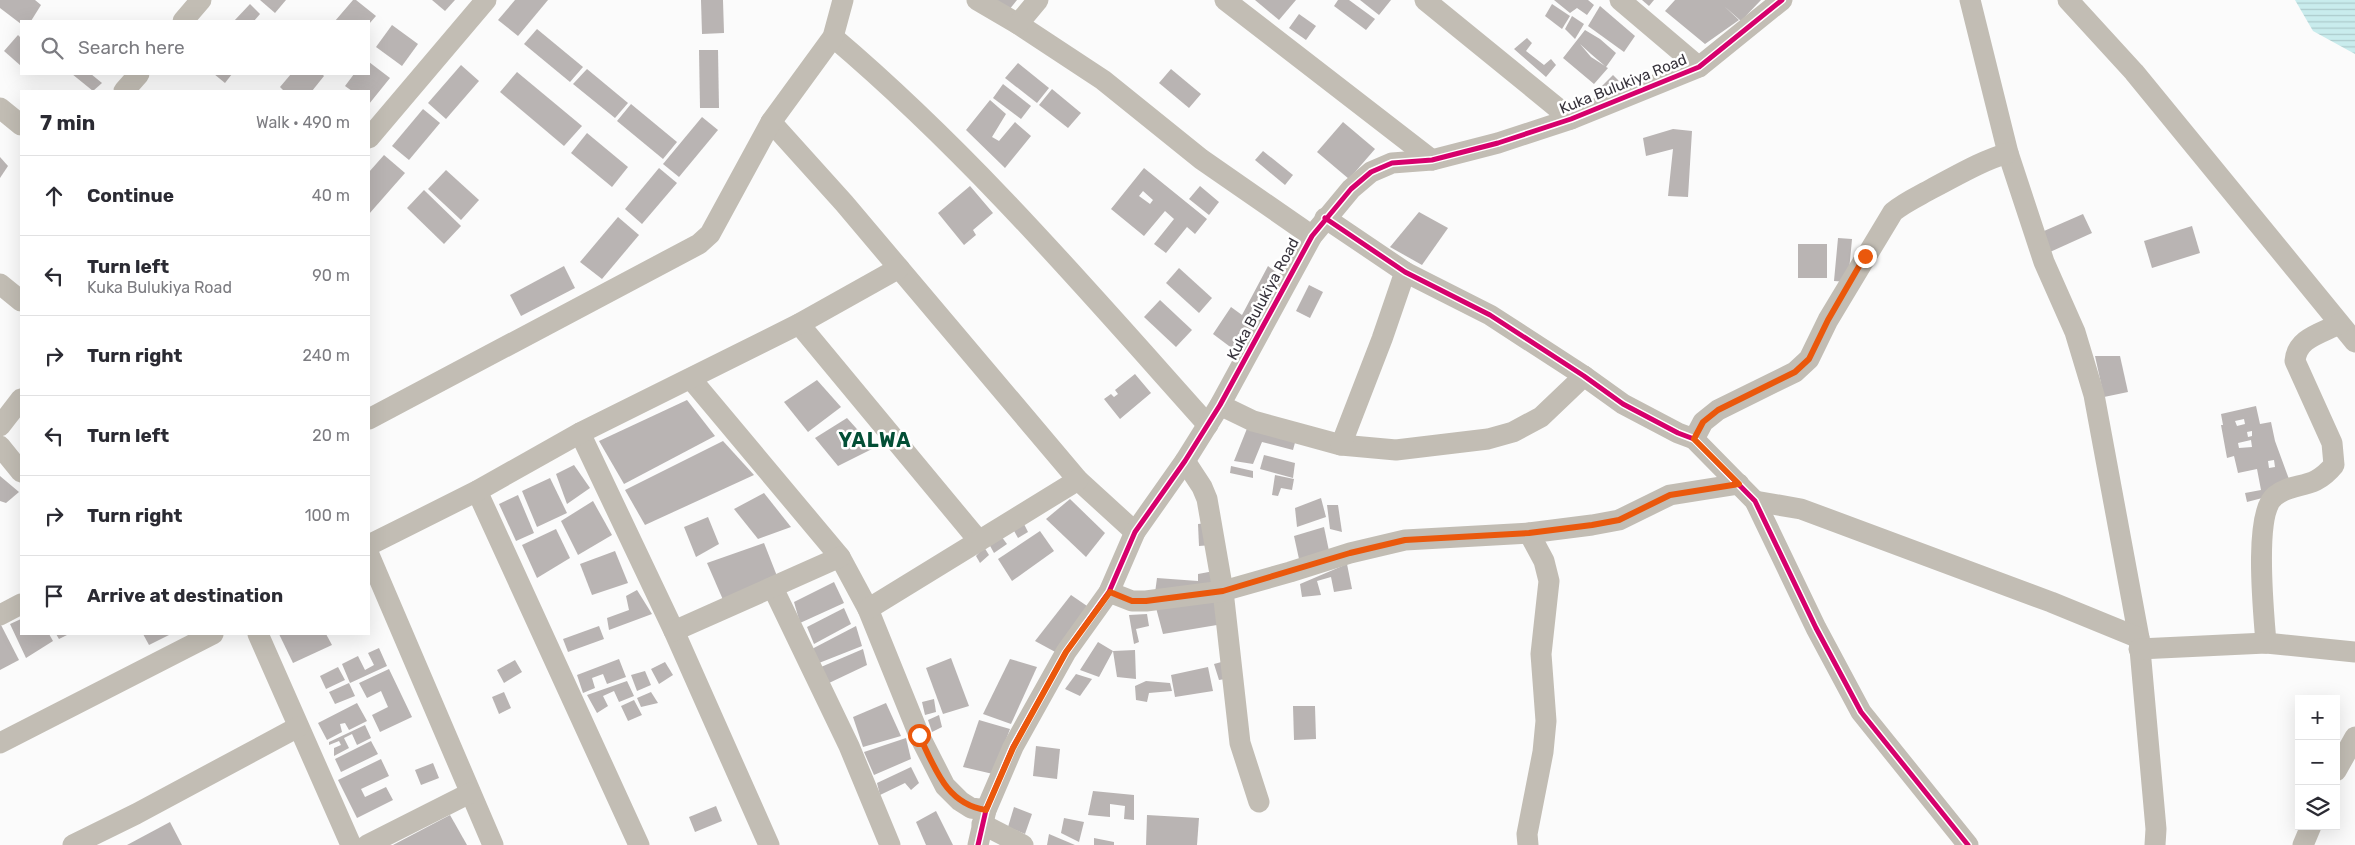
<!DOCTYPE html>
<meta charset="utf-8">
<style>
:root{--surface:#fff;--page:#f7f7f7;--text:#2b2b33;--muted:#7c7c81;--line:#e1e1e2}
body{margin:0;font-family:Rubik,sans-serif;background:var(--page);color:var(--text)}
.controls{position:absolute;right:15px;bottom:15px;display:grid;overflow:hidden;border-radius:0px;box-shadow:0 5px 20px #0002}
.controls button{width:45px;height:45px;display:grid;place-items:center;padding:0;border:0;border-bottom:1px solid var(--line);background:var(--surface);color:var(--text);font:25px sans-serif}
.stop{position:absolute;width:15px;height:15px;margin:-11px;border:4px solid #ea580c;border-radius:50%;background:#fff}
.stop.end{background:#ea580c;border-color:#fff;box-shadow:0 1px 5px #0008}
.list{margin:0;padding:0;list-style:none}
h2{display:flex;justify-content:space-between;align-items:center;height:65px;margin:0;padding:0 20px;font-size:21px}
h2 small{font-size:16px;font-weight:400;color:var(--muted)}
.list li{display:grid;grid-template-columns:32px 1fr auto;gap:15px;align-items:center;box-sizing:border-box;height:80px;padding:0 20px;border-top:1px solid var(--line)}
.list b{display:block;font-size:19px;white-space:nowrap}
.list p{margin:0;font-size:16px;white-space:nowrap;color:var(--muted)}
.list em{font-size:16px;font-style:normal;color:var(--muted)}
.icon{flex:none;width:28px;height:28px;fill:none;stroke:currentColor;stroke-width:2;stroke-linecap:round;stroke-linejoin:round}
.map{position:relative;flex:none;width:2355px;height:845px;overflow:hidden}
.search{position:absolute;background:var(--surface);box-shadow:0 5px 20px #0002;left:20px;top:20px;width:350px;height:55px;display:flex;align-items:center;gap:12px;box-sizing:border-box;padding:0 18px;border-radius:0px;color:var(--muted);font-size:19px}
.panel{position:absolute;background:var(--surface);box-shadow:0 5px 20px #0002;left:20px;top:90px;width:350px;height:545px;border-radius:0px}
.map>svg:first-child{display:block}
.water{fill:url(#water-rules)}
.building{fill:#b9b4b3;fill-rule:evenodd}
.lines{fill:none;stroke-linecap:round;stroke-linejoin:round}
.minor{stroke:#c2bdb4;stroke-width:21}
.cycleway-casing{stroke:#fff;stroke-width:8}
.cycleway{stroke:#d6006c;stroke-width:5}
.route{stroke:#ea580c;stroke-width:6}
.labels{text-anchor:middle;stroke-width:5;stroke-linejoin:round;paint-order:stroke}
.street-label{font-size:15px;fill:#37333c;stroke:#fff}
.district-label{font-size:20px;font-weight:bold;letter-spacing:1px;fill:#034f36;stroke:#fff}
</style>
<div class="map">
<svg width="2355" height="845" viewBox="0 0 2355 845">
<defs>
<pattern id="water-rules" width="6" height="5" patternUnits="userSpaceOnUse" patternTransform="scale(1.25)"><rect width="6" height="5" fill="#c9eced"/><path d="M0 2.5h6" fill="none" stroke="#adcbcc"/></pattern>
</defs>
<rect width="100%" height="100%" fill="#fbfbfb"/>
<path class="water" d="M2295,0h60v54l-42,-23z"/>
<g class="building">
<path d="M0,0h35l6,5 -10,16h-10v3l-21,-16z"/>
<path d="M260,0h26l-11,13z"/>
<path d="M353,0h3l20,16 -7,8v-3h-34z"/>
<path d="M432,0h23l-10,11z"/>
<path d="M515,0h33l-30,36 -20,-16z"/>
<path d="M701,0h22l1,33 -22,1z"/>
<path d="M988,0h29l-12,15z"/>
<path d="M1255,0h41l-17,20z"/>
<path d="M1338,0h11l26,19 -9,11 -32,-24z"/>
<path d="M1360,0h31l-12,15z"/>
<path d="M1554,0h34l6,5 -7,10 -10,-7 -7,5z"/>
<path d="M1642,0h12l-5,6z"/>
<path d="M1675,0h86l-20,21 -17,-15 15,14 -34,24 -40,-33z"/>
<path d="M250,4l10,10 -6,7h-20z"/>
<path d="M1552,4l18,12 -8,13 -17,-13z"/>
<path d="M1600,6l35,30 -11,16 -36,-26z"/>
<path d="M1299,14l17,12 -10,14 -17,-12z"/>
<path d="M1572,16l12,8 -9,15 -10,-10z"/>
<path d="M392,25l26,19 -16,22 -26,-19z"/>
<path d="M537,29l46,38 -13,15 -46,-38z"/>
<path d="M1585,30l15,9 16,14 -10,14 2,1 -14,16 -31,-26zM1580,44l11,10 14,12 -14,-9z"/>
<path d="M18,35l3,3v28l-17,-15z"/>
<path d="M1527,38l5,5 -6,8 18,14 7,-6 5,6 -10,12 -32,-28z"/>
<path d="M699,50h19l1,58h-19z"/>
<path d="M369,62l21,16 -21,26v-13h-17l-7,-5 9,-12h15z"/>
<path d="M1018,63l31,25 -12,15 -32,-25z"/>
<path d="M461,65l18,16 -33,38 -18,-16z"/>
<path d="M587,69l41,34 -13,15 -42,-34z"/>
<path d="M1171,69l30,25 -12,14 -30,-25z"/>
<path d="M517,72l65,54 -18,20 -64,-54z"/>
<path d="M72,74h19l11,9 -9,8z"/>
<path d="M214,74h18l-7,9z"/>
<path d="M291,74h31l2,2 -12,15h-28l-4,-4z"/>
<path d="M1613,75l10,10 -10,14 -12,-12z"/>
<path d="M1003,84l28,22 -10,13 -28,-21z"/>
<path d="M1052,89l29,24 -13,15 -29,-23z"/>
<path d="M990,100l16,14 -14,23 7,4 16,-19 16,14 -26,32 -39,-38z"/>
<path d="M631,104l46,38 -14,17 -46,-38z"/>
<path d="M423,109l17,14 -31,37 -17,-14z"/>
<path d="M702,117l16,13 -39,47 -16,-13z"/>
<path d="M1343,122l32,27 -26,30 -32,-27z"/>
<path d="M1673,129l19,2 -4,66 -20,-1 5,-47 -27,7 -3,-18z"/>
<path d="M587,133l41,34 -16,20 -41,-34z"/>
<path d="M1263,151l30,24 -8,10 -30,-25z"/>
<path d="M384,155l21,18 -36,41v-42z"/>
<path d="M0,157l8,9 -8,12z"/>
<path d="M659,168l18,15 -35,41 -17,-15z"/>
<path d="M1144,168l63,51 -12,15 -8,-7 -21,26 -12,-9 20,-25 -9,-8 -21,25 -33,-27zM1143,191l10,9 -3,4 -11,-8z"/>
<path d="M446,170l33,30 -18,20 -33,-31z"/>
<path d="M970,186l23,27 -20,17 3,5 -12,10 -26,-32z"/>
<path d="M1200,186l19,16 -10,13 -20,-16z"/>
<path d="M424,190l37,36 -17,18 -37,-36z"/>
<path d="M1419,212l29,16 -26,37 -32,-18z"/>
<path d="M2083,214l9,19 -42,19 -6,-21z"/>
<path d="M618,217l21,18 -37,44 -22,-17z"/>
<path d="M2192,226l8,27 -48,15 -8,-27z"/>
<path d="M1838,238l14,1 -4,43 -14,-1z"/>
<rect x="1798" y="244" width="29" height="34"/>
<path d="M564,266l11,22 -54,28 -11,-21z"/>
<path d="M1268,266l14,11 -41,78 -28,-21 18,-27 11,8z"/>
<path d="M1179,268l33,30 -13,15 -33,-30z"/>
<path d="M1309,285l14,7 -13,26 -14,-7z"/>
<path d="M1160,300l32,30 -16,17 -32,-30z"/>
<path d="M2095,356h25l8,36 -24,5z"/>
<path d="M1135,374l16,19 -31,26 -16,-20 7,-5 3,3 4,-3 -3,-4z"/>
<path d="M817,380l24,27 -33,25 -24,-30z"/>
<path d="M687,400l28,36 -91,48 -25,-43z"/>
<path d="M2256,406l4,18 11,-2 4,19 18,49 -46,12 -2,-9 16,-3 -4,-21 -19,4 -4,-17 -7,2 -6,-33h2l-2,-11zM2244,419l1,5 -8,2 -2,-5zM2252,431v5l-4,1 -1,-5zM2251,440l1,7 -13,1 -1,-5zM2274,460l1,7 -6,1 -1,-7z"/>
<path d="M847,418l27,30 -36,18 -23,-28z"/>
<path d="M1248,426l48,13 -3,11 -31,-8 -9,22 -19,-3z"/>
<path d="M723,441l31,34 -109,50 -20,-35z"/>
<path d="M1264,455l31,8 -2,15 -33,-9z"/>
<path d="M574,465l16,23 -23,16 -11,-30z"/>
<path d="M1231,466l22,5v7l-23,-5z"/>
<path d="M1275,475l19,4 -2,11 -11,-2 -3,8 -6,-1z"/>
<path d="M0,476l19,16 -13,11 -6,-2z"/>
<path d="M550,478l17,35 -30,14 -15,-36z"/>
<path d="M764,493l27,34 -33,12 -24,-30z"/>
<path d="M518,495l16,38 -18,8 -17,-37z"/>
<path d="M1321,498l5,19 -29,10 -2,-19z"/>
<path d="M1070,499l35,34 -19,24 -40,-38z"/>
<path d="M593,501l19,34 -34,20 -17,-34z"/>
<path d="M1327,505h11l4,27 -12,-3z"/>
<path d="M708,517l11,27 -23,13 -12,-30z"/>
<path d="M1023,522l5,10 -10,6 -5,-9z"/>
<path d="M1208,523l4,22 -13,1 -1,-22z"/>
<path d="M1324,527l5,24 -30,8 -5,-23z"/>
<path d="M556,529l14,29 -33,20 -15,-33z"/>
<path d="M1040,531l14,20 -42,30 -14,-22z"/>
<path d="M1001,536l6,8 -13,9 -5,-9z"/>
<path d="M764,543l13,33 -53,26 -17,-39z"/>
<path d="M984,547l5,8 -9,8 -4,-7z"/>
<path d="M615,551l13,32 -36,12 -12,-31z"/>
<path d="M1347,564l5,25 -18,3 -3,-15 -14,4 4,14 -19,2 -2,-13z"/>
<path d="M1214,571v16l-59,6 2,-15 41,3v-7z"/>
<path d="M834,582l10,21 -44,20 -6,-21z"/>
<path d="M637,590l15,24 -43,16 -2,-12 22,-8 -3,-14z"/>
<path d="M1071,595l19,13 -31,46 -24,-13z"/>
<path d="M1216,598l7,26 -60,10 -8,-30z"/>
<path d="M844,608l7,16 -37,20 -7,-17z"/>
<path d="M1147,614l2,12 -13,3 3,13 -5,2 -5,-29z"/>
<path d="M21,619v15h28l4,7 -27,17 -16,-34z"/>
<path d="M0,623l19,37 -19,10z"/>
<path d="M599,626l5,13 -36,13 -5,-13z"/>
<path d="M856,626l6,20 -43,17 -9,-13z"/>
<path d="M56,634h13l-10,5z"/>
<path d="M143,634h28l-22,11z"/>
<path d="M279,634h47l6,11 -39,18z"/>
<path d="M1098,642l15,9 22,-1 1,29 -19,-2 -4,-26 -14,26 -19,-7z"/>
<path d="M379,648l8,18 -37,17 -8,-19 16,-8 7,14 9,-5 -6,-12z"/>
<path d="M863,649l4,16 -38,18 -8,-16z"/>
<path d="M951,658l18,48 -26,8 -17,-46z"/>
<path d="M619,659l7,18 -19,7 -4,-10 -11,4 3,10 -12,5 -6,-18z"/>
<path d="M1010,659l27,8 -26,57 -28,-10z"/>
<path d="M515,660l7,12 -18,11 -7,-13z"/>
<path d="M1229,660l2,18 -12,2 -5,-16z"/>
<path d="M665,662l8,13 -14,9 -8,-15z"/>
<path d="M338,667l7,13 -19,9 -6,-13z"/>
<path d="M1208,667l5,24 -38,6 -4,-22z"/>
<path d="M389,669l23,48 -32,15 -8,-17 16,-8 -7,-16 -14,7 -8,-15z"/>
<path d="M645,671l6,14 -14,6 -6,-16z"/>
<path d="M1076,674l16,5 -12,17 -15,-7z"/>
<path d="M627,681l7,15 -15,6 -5,-11 -11,5 5,10 -11,7 -10,-18z"/>
<path d="M1146,681l24,2 2,8 -23,2 -2,9 -11,-2 -1,-14z"/>
<path d="M349,683l6,13 -20,8 -6,-12z"/>
<path d="M504,692l7,16 -12,6 -7,-17z"/>
<path d="M651,692l7,11 -17,4 -4,-9z"/>
<path d="M934,699l2,13 -11,3 -3,-13z"/>
<path d="M634,700l8,15 -14,6 -7,-15z"/>
<path d="M357,703l10,18 -18,9 -4,-7 -5,1 2,8 -15,8 -9,-17z"/>
<path d="M886,703l15,33 -38,11 -10,-30z"/>
<path d="M1293,706h22l1,33 -22,1z"/>
<path d="M939,715l3,12 -10,5 -4,-12z"/>
<path d="M979,720l31,9 -17,45 -30,-7z"/>
<path d="M365,725l6,13 -14,7 -5,-11 -8,4 5,10 -15,8v-8l7,-3 -2,-4 -10,4v-3z"/>
<path d="M906,738l5,21 -37,16 -10,-23z"/>
<path d="M371,741l7,13 -37,18 -6,-13z"/>
<path d="M1036,746l24,3 -3,30 -24,-3z"/>
<path d="M381,759l8,17 -28,13 4,8 21,-10 7,13 -36,18 -19,-38z"/>
<path d="M433,763l6,15 -18,7 -6,-15z"/>
<path d="M911,767l8,16 -8,7 -6,-7 -25,12 -3,-12z"/>
<path d="M1093,791l41,4v25l-10,-1 1,-13 -15,-2v13l-22,-2z"/>
<path d="M716,806l6,15 -27,11 -6,-15z"/>
<path d="M1014,807l18,7 -7,20 -17,-7z"/>
<path d="M936,811l17,34h-27l-10,-23z"/>
<path d="M450,815l17,30h-74z"/>
<path d="M1147,815l52,3 -2,27h-51z"/>
<path d="M1064,818l20,4 -5,20 -18,-9z"/>
<path d="M170,822l12,23h-55z"/>
<path d="M1049,834l26,11h-28z"/>
<path d="M1094,838l20,4v3h-20z"/>
</g>
<g class="lines">
<g class="minor">
<path d="M977,0l41,24 85,56 98,79 111,77"/>
<path d="M1225,0l207,160"/>
<path d="M1425,0l146,119"/>
<path d="M1620,0l79,67"/>
<path d="M1970,0l38,153 36,109 31,70 19,63 45,243 17,191 -1,16"/>
<path d="M2068,0l66,72 221,270"/>
<path d="M183,21l18,-21"/>
<path d="M1018,24l20,-24"/>
<path d="M833,37c138,117 255,254 375,388"/>
<path d="M124,91l15,-17"/>
<path d="M0,108l21,17"/>
<path d="M771,122l73,81 234,277 57,52"/>
<path d="M369,138l117,-138"/>
<path d="M1325,218l80,54 85,43 94,61 39,28 55,29 16,6 61,62 61,127 45,84 107,133"/>
<path d="M0,284l21,17"/>
<path d="M799,324l180,217"/>
<path d="M691,379l149,178 28,52 51,126 26,51 15,15 11,7 15,2"/>
<path d="M1220,405l33,16 88,24 55,5 92,-11 25,-7 28,-15 43,-41"/>
<path d="M369,419l330,-175 11,-10 61,-112 62,-85 10,-37"/>
<path d="M0,426l21,-27"/>
<path d="M580,433l94,198 95,214"/>
<path d="M1694,439l9,-17 15,-12 77,-38 14,-13 19,-39 65,-108c12,-10 26,-16 40,-24 25,-13 48,-27 75,-35"/>
<path d="M1341,445l41,-106 23,-67"/>
<path d="M0,446l21,26"/>
<path d="M1185,461l17,26 5,12 16,92 17,152 19,59"/>
<path d="M477,491l162,354"/>
<path d="M1755,501l46,8 250,93 88,36"/>
<path d="M369,545l108,-54 103,-58 219,-109 100,-56"/>
<path d="M369,555l124,290"/>
<path d="M773,588l76,158 41,99"/>
<path d="M1109,592l23,9h14l77,-10 67,-19 60,-19 55,-13 124,-7 63,-8 27,-5 51,-25 69,-11"/>
<path d="M868,609l210,-129"/>
<path d="M0,615l21,-11"/>
<path d="M674,631l166,-74"/>
<path d="M258,634l93,211"/>
<path d="M2266,643c-2,-27 -13,-130 9,-147 20,-16 37,-4 59,-31l-2,-22 -37,-82c2,-23 25,-27 44,-37"/>
<path d="M2139,649l127,-6 89,9"/>
<path d="M0,743l213,-109"/>
<path d="M2336,771l19,-34"/>
<path d="M982,824l41,21"/>
<path d="M73,845l63,-31 162,-87"/>
<path d="M367,845l103,-52"/>
<path d="M978,845l8,-35 27,-63 53,-95 43,-60 26,-60 50,-71 35,-56 92,-169 39,-47 20,-17 21,-9 40,-3 66,-17 73,-24 128,-52 83,-67"/>
<path d="M1528,845l-1,-11 16,-82 3,-31 -5,-67 8,-73 -5,-20 -15,-28"/>
<path d="M2303,845l8,-19"/>
</g>
<defs>
<g id="cycleway">
<path d="M1325,218l80,54 85,43 94,61 39,28 55,29 16,6 61,62 61,127 45,84 107,133"/>
<path d="M978,845l8,-35 27,-63 53,-95 43,-60 26,-60 50,-71 35,-56 92,-169 39,-47 20,-17 21,-9 40,-3 66,-17 73,-24 128,-52 83,-67"/>
</g>
</defs>
<use href="#cycleway" class="cycleway-casing"/>
<use href="#cycleway" class="cycleway"/>
</g>
<g class="lines">
<path class="route" d="M919,735c16,33 27,69 67,75l27,-62 53,-96 44,-60 22,9h14l77,-10 127,-38 55,-13 124,-7 63,-8 27,-5 51,-25 69,-11 -45,-45 9,-17 15,-12 77,-38 14,-13 19,-39 37,-64"/>
</g>
<g class="labels">
<g class="street-label">
<text transform="translate(1623 84) rotate(-22)" y="5">Kuka Bulukiya Road</text>
<text transform="translate(1263 299) rotate(-62)" y="5">Kuka Bulukiya Road</text>
</g>
<g class="district-label">
<text x="875" y="447">YALWA</text>
</g>
</g>
</svg>
<div class="controls">
<button>+</button>
<button>−</button>
<button><svg class="icon" aria-label="layers" viewBox="0 0 24 24"><path d="M12 4l9 5-9 5-9-5zM3 14l9 5 9-5"/></svg></button>
</div>
<div class="stop" style="left:919px;top:735px"></div>
<div class="stop end" style="left:1865px;top:256px"></div>
<div class="search"><svg class="icon" aria-label="search" viewBox="0 0 24 24"><circle cx="10" cy="10" r="6"/><path d="M15 15l6 6"/></svg>Search here</div>
<section class="panel">
<h2>7 min<small>Walk · 490 m</small></h2>
<ul class="list">
<li><svg class="icon" aria-label="ahead" viewBox="0 0 24 24"><path d="M12 20V5M6 11l6-6 6 6"/></svg><div><b>Continue</b></div><em>40 m</em></li>
<li><svg class="icon" aria-label="left" viewBox="0 0 24 24"><path d="M17 20v-9H6M10 6l-5 5 5 5"/></svg><div><b>Turn left</b><p>Kuka Bulukiya Road</p></div><em>90 m</em></li>
<li><svg class="icon" aria-label="right" viewBox="0 0 24 24"><path d="M7 20v-9h11M14 6l5 5-5 5"/></svg><div><b>Turn right</b></div><em>240 m</em></li>
<li><svg class="icon" aria-label="left" viewBox="0 0 24 24"><path d="M17 20v-9H6M10 6l-5 5 5 5"/></svg><div><b>Turn left</b></div><em>20 m</em></li>
<li><svg class="icon" aria-label="right" viewBox="0 0 24 24"><path d="M7 20v-9h11M14 6l5 5-5 5"/></svg><div><b>Turn right</b></div><em>100 m</em></li>
<li><svg class="icon" aria-label="arrive" viewBox="0 0 24 24"><path d="M6 21V4h12l-3 4 3 4H6"/></svg><div><b>Arrive at destination</b></div></li>
</ul>
</section>
</div>
